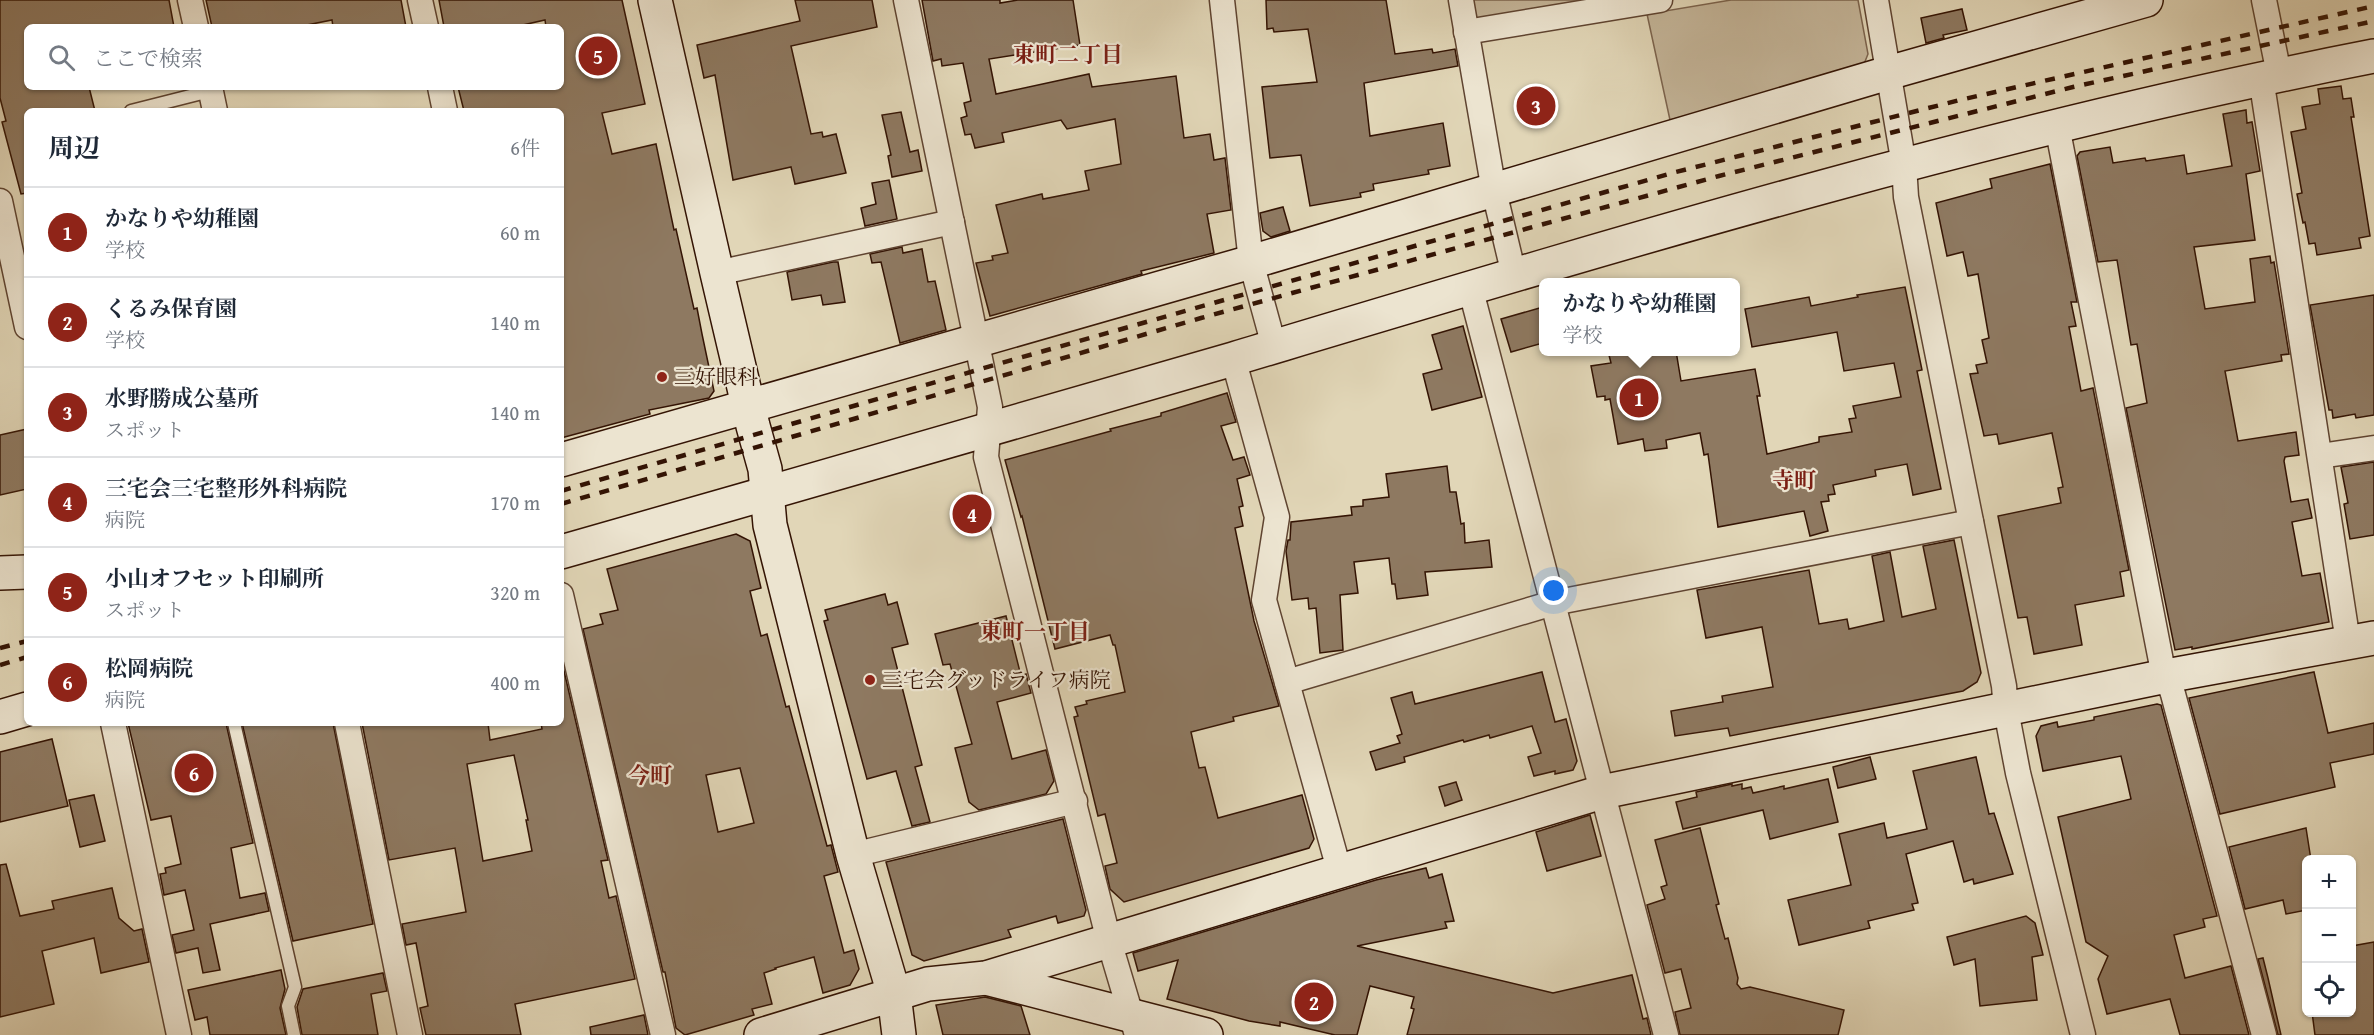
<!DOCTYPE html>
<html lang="ja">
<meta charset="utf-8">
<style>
:root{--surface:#fff;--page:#f6f6f7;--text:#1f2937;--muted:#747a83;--line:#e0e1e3;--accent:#8f2418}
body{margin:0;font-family:"Gentium Book Plus","Noto Serif JP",serif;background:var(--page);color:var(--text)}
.controls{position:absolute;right:18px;bottom:18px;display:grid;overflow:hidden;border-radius:9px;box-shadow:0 2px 4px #0004}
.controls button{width:54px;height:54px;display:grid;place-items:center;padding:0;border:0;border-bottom:2px solid var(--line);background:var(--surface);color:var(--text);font:30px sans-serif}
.you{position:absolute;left:1554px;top:591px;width:21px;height:21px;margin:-15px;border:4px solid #fff;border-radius:50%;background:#1a73e8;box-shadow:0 0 0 9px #1a73e833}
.badge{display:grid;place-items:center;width:39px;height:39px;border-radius:50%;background:var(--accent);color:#fff;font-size:20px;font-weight:700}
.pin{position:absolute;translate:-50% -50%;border:3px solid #fff;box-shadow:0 2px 6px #0006}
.popup{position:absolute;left:1539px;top:278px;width:201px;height:78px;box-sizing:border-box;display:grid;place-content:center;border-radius:9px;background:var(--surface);filter:drop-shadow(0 2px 4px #0005);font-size:20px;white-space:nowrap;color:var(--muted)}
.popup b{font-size:22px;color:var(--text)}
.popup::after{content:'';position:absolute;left:50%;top:100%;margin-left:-12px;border:12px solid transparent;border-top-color:var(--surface)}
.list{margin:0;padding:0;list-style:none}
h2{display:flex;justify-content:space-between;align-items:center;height:78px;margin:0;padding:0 24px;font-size:26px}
h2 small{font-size:20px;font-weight:400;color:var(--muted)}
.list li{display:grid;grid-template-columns:39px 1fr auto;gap:18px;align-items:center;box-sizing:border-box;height:90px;padding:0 24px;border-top:2px solid var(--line)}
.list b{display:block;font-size:22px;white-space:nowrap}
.list p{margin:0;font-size:20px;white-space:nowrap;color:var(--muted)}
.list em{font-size:20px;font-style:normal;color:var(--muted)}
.icon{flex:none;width:33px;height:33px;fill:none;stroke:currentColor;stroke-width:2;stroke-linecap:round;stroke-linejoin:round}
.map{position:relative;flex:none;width:2374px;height:1035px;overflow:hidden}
.search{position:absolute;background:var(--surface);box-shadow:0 2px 4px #0004;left:24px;top:24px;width:540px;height:66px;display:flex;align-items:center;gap:15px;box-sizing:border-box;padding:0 21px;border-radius:9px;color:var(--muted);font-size:22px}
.panel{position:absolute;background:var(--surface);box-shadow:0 2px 4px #0004;left:24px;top:108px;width:540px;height:618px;border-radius:9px}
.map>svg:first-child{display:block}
.green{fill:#c4b599;stroke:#7c644e;stroke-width:1.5}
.building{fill:#8e7961;stroke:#341404;stroke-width:1.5;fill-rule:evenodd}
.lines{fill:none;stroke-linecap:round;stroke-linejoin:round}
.lane-casing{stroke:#5f4431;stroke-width:15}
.street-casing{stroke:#5f4431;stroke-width:27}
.secondary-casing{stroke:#341404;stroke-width:36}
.lane{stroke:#ece4d0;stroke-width:12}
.street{stroke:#ece4d0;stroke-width:24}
.secondary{stroke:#ece4d0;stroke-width:33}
.rail{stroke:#341404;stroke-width:4.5;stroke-dasharray:10 10;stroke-linecap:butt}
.poi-dot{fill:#8f2418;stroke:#ece4d0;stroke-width:2}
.labels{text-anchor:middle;stroke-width:4.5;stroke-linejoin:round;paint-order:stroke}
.poi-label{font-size:21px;fill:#341404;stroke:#ece4d0;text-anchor:start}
.neighbourhood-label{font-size:22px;font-weight:bold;fill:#7a1f14;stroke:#ece4d0}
</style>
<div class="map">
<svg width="2374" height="1035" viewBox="0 0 2374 1035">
<rect width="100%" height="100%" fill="#e1d6b7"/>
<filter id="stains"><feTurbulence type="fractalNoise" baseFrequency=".00333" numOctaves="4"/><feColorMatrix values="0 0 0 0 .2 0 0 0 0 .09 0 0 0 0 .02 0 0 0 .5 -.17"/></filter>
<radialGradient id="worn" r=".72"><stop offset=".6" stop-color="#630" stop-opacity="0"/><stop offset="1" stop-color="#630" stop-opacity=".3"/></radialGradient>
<g class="green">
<path d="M1472,0h122l-114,22 -5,-4z"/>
<path d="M1731,0h127l10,54 -6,15 -192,51 -23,-106z"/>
</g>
<g class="building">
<path d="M0,0h169l5,27h-147v60h62l6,24h-68v82l-6,1 -19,-72 4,-1 -6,-23z"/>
<path d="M206,0h195l5,27h-73l-1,-7 -35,7h-85z"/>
<path d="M439,0h183l23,104 -43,9 10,41 44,-10 18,86 2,-1 18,80 3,-1 5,26 12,57 -5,7 -60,12 1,4 -89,24v-327h-97l-6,-24h103v-60h-15l-1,-7 -31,7h-70z"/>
<path d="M795,0h77l5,27 -86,19 20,88 11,-2 1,5 13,-3 10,39 -51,11 -4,-17 -58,13 -18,-105 -11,3 -7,-33 103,-24z"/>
<path d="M922,0h78v3l18,-3h55l7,45 -91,14 7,35 93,-20 3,13 84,-11 8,62 26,-4 4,26 11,-2 6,52 -24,4 7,39 -73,18 1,3 -152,42 -14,-53 17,-3 -1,-4 16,-3 -12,-48 46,-11 1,5 46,-9 -4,-19 36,-7 -6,-45 -48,10 -6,-9 -59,13 2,9 -29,6 -4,-14 -6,1 -4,-17 6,-2 -3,-13 7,-2 -8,-38 -21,3 -1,-7 -8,2z"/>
<path d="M1266,0h120l9,54 37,-5 1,4 22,-4 3,17 -94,17 6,53 73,-13 7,43 -22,4 1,4 -56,10 1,6 -14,3 1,4 -51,9 -9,-51 -31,3 -8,-71 55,-5 -9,-53 -34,3 -1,-4 -6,1z"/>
<path d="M1962,9l5,21 -24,5 1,3 -18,5 -5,-25z"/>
<path d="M2341,86l2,13 8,-1 3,19h-3l19,119 -11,2 2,10 -44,7 -2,-12 -6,1 -4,-22 -2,1 -6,-29 5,-1 -11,-61 15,-3 -4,-22 18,-3 -2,-15z"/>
<path d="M2246,110l1,13 5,-1 8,49 -14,3 9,66 -61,7 11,62 50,-7 -5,-43 20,-3 1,7 3,-1 15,92 -8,1 1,6 -57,10 13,70 58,-9 3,23 -14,2 -1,4 7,41 17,-3 4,19 -20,4 10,54 18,-3 9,49 -137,27v-2l-17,3 -49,-242 21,-5 -10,-59 -6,1 -14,-85 -19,2 -21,-106 3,-4 30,-5 3,16 32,-5 1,3 38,-6 3,19 45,-8 -9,-52z"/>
<path d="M901,112l9,40 8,-2 4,21 -30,6 -4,-21 3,-1 -9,-40z"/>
<path d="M2050,164l27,138h-6l5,24 -7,1 12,64 12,-3 36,182 -9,2 4,24 -49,9 7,40 -48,9 -7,-37 -9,1 -20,-102 63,-13 -3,-15 5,-1 -11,-54 -53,11 -2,-10 -13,2 -14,-62 8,-1 -2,-8 11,-2 -5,-23 7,-2 -11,-64 -10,2 -5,-24 -16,4 -11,-53 56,-15 -2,-9z"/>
<path d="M889,180l8,39 -32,7 -4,-18 15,-4 -4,-21z"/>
<path d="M1283,207l7,24 -19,6 -8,-6 -3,-18z"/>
<path d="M902,247l1,6 19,-4 6,33 7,-1 11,49 -46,13 -19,-81 -9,1 -2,-9z"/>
<path d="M833,262h5l7,40 -22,3 -2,-10 -29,5 -5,-28z"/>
<path d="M1905,287l17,83 -5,1 24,118 -28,6 -6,-31 -32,6 1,6 -43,9 2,9 -7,1 1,6 -8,1 7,29 -18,5 -6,-25 -86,16 -10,-73 -4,1 -4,-22 -34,7 1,8 -22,3 -2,-12 -25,5 -8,-45 -5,1v-4l-8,1 -6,-31 20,-3 -2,-8 24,-4h43l5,30 74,-12 5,27h-3l10,58 52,-12v-5l33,-5 -3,-13 7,-1 -3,-12 48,-9 -7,-34 -50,8 -7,-39 -85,15 -7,-38 64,-12 2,9 47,-9 -1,-2z"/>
<path d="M2374,295v120l-18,3 -1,-4 -22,4 -1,-8h-3l-19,-105z"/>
<path d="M1543,307v36l-32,9 -10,-33z"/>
<path d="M1463,326l19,71 -50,13 -9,-36 19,-5 -10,-34z"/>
<path d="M1227,393l9,29 -15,4 12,34 11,-3 6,18 -13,4 6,27 -4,1 4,19 -8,2 19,93 25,85 -46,11 1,4 -43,11 8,36 6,-1 13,51 84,-23 12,44 -5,9 -185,54 -14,-13 -5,-23 12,-3 -12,-49 -7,2 -24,-99 4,-1 -3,-9 12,-3 -1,-3 39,-9 -10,-47h-2l-3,-10 -55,14 -33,-133 -1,1 -16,-57 106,-29 -1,-2 51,-13v-3z"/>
<path d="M27,429v60l-27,6v-60z"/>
<path d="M2374,462v73l-24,4 -6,-35 4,-1 -7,-36z"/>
<path d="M1447,466l3,26h6l5,32 3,-1 1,20 24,-3 3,27 -67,5 3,23 -31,4 -2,-15h-3l-3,-26 -35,4 4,31 -18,2 3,55 -23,3 -4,-45 -7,1 -1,-11 -16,2 -6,-49 2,-11h2l1,-18 61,-7 -1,-8 12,-1v-6l26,-3 -3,-23z"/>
<path d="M736,534l14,7 11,47 -11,3 11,45 6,-2 19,73 3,-1 38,140 4,-1 7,27 -14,4 20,77 10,-3 5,19 -9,16 -27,8 -9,-36 -39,11 1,1 -12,4 8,31 -20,5 2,6 -69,20 -9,-7 -11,-56h-2l-80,-343 20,-5 -3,-10 18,-4 -11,-41zM740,768l14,55 -36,9 -12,-57z"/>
<path d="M1954,540l27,133 -4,9 -14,9 -233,45 -2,-8 -53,8 -4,-25 52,-9 -1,-6 51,-9 -11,-60 -56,11 -9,-48 112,-20 10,54 28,-5 2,10 35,-8 -12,-65 18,-4 12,65 34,-8 -13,-63z"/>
<path d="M885,594l3,11 9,-3 11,42 -16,4 30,117 -7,2 15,55 -18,4 -16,-55 -29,8 -43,-158 4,-1 -3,-10z"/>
<path d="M1006,616l15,60 5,-2 5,19 -34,9 15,57 34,-9 8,31 -8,13 -67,16 -10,-8 -14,-54 17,-4 -22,-80 -7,1 -8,-31z"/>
<path d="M561,658l47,202 -7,1 8,37 7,-2 19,83 -120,25 6,31h-95l-6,-27 8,-2 -12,-63 -10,2 -4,-21 64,-12 -11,-64 -66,12 -27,-137h126l2,17 52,-11 -1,-6h20zM514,755l14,65h-2l6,31 -49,10 -16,-97z"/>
<path d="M1542,672l13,50 11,-3 11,42 -4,9 -18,4v-3l-21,5 -6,-19 13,-4 -9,-27 -42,12 -1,-3 -25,7 -1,-2 -59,17 1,5 -29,8 -6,-18 30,-9 -3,-7 5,-2 -11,-36 21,-6 3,12z"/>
<path d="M2314,672l14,61 46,-10v31l-44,9 5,24 -115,27 -31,-116z"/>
<path d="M2157,704l4,1 56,211 -14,3 2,8 -31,8 11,43 46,-12 18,69h-69l-10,-36 -63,15 -9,-35 10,-23 -22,-14 -28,-125 73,-18 -4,-18 -6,-25 -78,15 -7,-35 5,-10 16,-4 1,5 36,-7v-3z"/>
<path d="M128,723h98l27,120 -22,5 9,50 25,-5 4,18 -59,13 10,46 -17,3 -5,-25 -22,5 -4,-18 22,-5 -9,-40 -21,5 -4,-21 6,-1 -1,-5 16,-4 -10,-48 -20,4z"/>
<path d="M242,723h91l40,201 -80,17z"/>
<path d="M52,739l16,67 -68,16v-70z"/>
<path d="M1870,757l6,22 -38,9 -5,-21z"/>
<path d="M1976,757l13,57 5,-1 19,61 -39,10 -1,-5 -9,3 -11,-41 -47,13 12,49 -6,1 2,6 -46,11 2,7 -71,17 -11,-45 63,-15 -12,-51 45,-11 3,15 40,-9 -14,-58z"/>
<path d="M1828,779l10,43 -68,17 -7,-29 -80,19 -7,-27 21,-5 -1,-5 36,-8v2l10,-2v5l9,-2 2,6 31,-7v3z"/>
<path d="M1456,782l6,18 -17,6 -6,-19z"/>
<path d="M94,795l11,46 -25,6 -11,-47z"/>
<path d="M1590,815l11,41 -54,15 -11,-39z"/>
<path d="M1063,819l23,91 -2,6 -26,7 -2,-7 -48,14 3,7 -87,24 -12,-6 -26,-93z"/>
<path d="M1700,828l19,76 -3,1 9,34 3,-1 10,40 -1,6 4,5 9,-2 94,23 -6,25h-158l-5,-23 16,-4 -10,-39 -16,4 -18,-68 18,-6 -4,-12 6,-2 -12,-45z"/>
<path d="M2306,828l5,32h-4v50l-21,4 -3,-14 -38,9 -16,-62z"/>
<path d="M6,864l14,52 34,-7 -2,-8 60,-13 7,30 15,13 8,-2 7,33 -48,11 -7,-35 -52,13 12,53 -54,13v-152z"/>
<path d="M1426,868l3,10 13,-4 12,47 -9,1 2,6 -90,18 196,47 79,-18 11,44 4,-1 4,17h-244l7,-26 -3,-1 3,-11 -44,-11 -13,49h-22l-55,-13v4l-31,-5 -82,-22 11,-39 -40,11 -5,-18 243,-73z"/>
<path d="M2026,916l9,7 8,32 -11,2 5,43 -57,6 -5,-47 -21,6 -7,-28z"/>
<path d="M2374,942v93h-59l-3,-23h40v-66z"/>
<path d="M2263,958l5,20 13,57h-3l-20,-76z"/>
<path d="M281,970l4,19 -5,19 6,27h-76l-3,-18 -12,3 -7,-30z"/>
<path d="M383,973l4,18 -16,3 7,41h-76l-5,-28 6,-18z"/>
<path d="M985,997l36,9 9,29h-87l-7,-30z"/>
<path d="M644,1015l4,20h-57l-1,-8z"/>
</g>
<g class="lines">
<defs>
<g id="lane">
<path d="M131,111l79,-20"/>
<path d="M234,723l61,264 -7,19 6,29"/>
</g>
<g id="street">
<path d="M190,0l6,27"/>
<path d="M420,0l6,27"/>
<path d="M906,0l84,407 -4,50 123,484 28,94"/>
<path d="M1222,0l29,262 23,84"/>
<path d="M1461,0l33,191 20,84"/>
<path d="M1876,0l28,165 2,32 98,489 2,24 12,63 65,262"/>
<path d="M2264,0l15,74"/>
<path d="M1466,32l194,-32"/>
<path d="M2261,78l87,564"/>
<path d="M210,87l5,24"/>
<path d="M440,87l5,24"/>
<path d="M2057,126l104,535 12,33 91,341"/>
<path d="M0,201l27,126"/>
<path d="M717,273l235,-51"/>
<path d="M1470,287l196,748"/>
<path d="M1233,358l44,159 -13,83 76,273"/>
<path d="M2320,456l54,-8"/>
<path d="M561,595l102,440"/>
<path d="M1287,682l266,-79 418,-81"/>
<path d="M113,723l66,312"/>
<path d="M347,723l63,312"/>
<path d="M853,855l222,-54"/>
</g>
<g id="secondary">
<path d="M655,0l62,273 36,153 12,43 5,56 83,330 41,139 5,41"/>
<path d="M561,460l690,-198 637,-189 258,-73"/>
<path d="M561,552c224,-64 448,-127 672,-193 377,-113 754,-228 1141,-303"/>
<path d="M0,573l27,-1"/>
<path d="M0,717l27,-8"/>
<path d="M986,978l220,57"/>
<path d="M761,1035l167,-51 58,-6 616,-186 564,-116 208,-38"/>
</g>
</defs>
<use href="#lane" class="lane-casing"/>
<use href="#street" class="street-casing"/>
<use href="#secondary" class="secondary-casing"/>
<use href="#lane" class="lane"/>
<use href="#street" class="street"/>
<use href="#secondary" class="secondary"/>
<g class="rail">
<path d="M561,491l437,-127 678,-192 284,-72 414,-94"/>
<path d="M561,504l640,-186 518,-142 354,-89 301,-66"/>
<path d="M0,648l27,-7"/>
<path d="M0,665l27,-8"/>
</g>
</g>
<g class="poi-dot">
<circle cx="662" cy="377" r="6"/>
<circle cx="870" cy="680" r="6"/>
</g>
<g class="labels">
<g class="poi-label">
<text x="674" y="384">三好眼科</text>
<text x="882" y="687">三宅会グッドライフ病院</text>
</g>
<g class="neighbourhood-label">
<text x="1068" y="62">東町二丁目</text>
<text x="1794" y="488">寺町</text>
<text x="1035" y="639">東町一丁目</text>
<text x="650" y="783">今町</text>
</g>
</g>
<rect width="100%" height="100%" filter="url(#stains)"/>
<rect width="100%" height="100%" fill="url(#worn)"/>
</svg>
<div class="controls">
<button>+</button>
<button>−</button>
<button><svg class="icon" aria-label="locate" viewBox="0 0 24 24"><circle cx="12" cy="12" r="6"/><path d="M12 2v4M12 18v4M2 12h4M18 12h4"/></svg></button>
</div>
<div class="you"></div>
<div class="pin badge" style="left:1639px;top:398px">1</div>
<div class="popup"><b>かなりや幼稚園</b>学校</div>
<div class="pin badge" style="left:1314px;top:1002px">2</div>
<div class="pin badge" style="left:1536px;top:106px">3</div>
<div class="pin badge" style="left:972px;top:514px">4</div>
<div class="pin badge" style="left:598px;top:56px">5</div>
<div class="pin badge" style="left:194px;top:773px">6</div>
<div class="search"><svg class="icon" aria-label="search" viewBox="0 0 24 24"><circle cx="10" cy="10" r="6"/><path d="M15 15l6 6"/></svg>ここで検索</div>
<section class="panel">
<h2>周辺<small>6件</small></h2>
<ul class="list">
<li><span class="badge">1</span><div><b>かなりや幼稚園</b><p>学校</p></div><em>60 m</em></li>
<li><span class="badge">2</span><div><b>くるみ保育園</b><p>学校</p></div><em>140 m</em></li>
<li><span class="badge">3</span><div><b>水野勝成公墓所</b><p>スポット</p></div><em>140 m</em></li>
<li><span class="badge">4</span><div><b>三宅会三宅整形外科病院</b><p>病院</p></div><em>170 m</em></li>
<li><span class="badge">5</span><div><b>小山オフセット印刷所</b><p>スポット</p></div><em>320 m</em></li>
<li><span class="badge">6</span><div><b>松岡病院</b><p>病院</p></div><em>400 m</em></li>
</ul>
</section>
</div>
